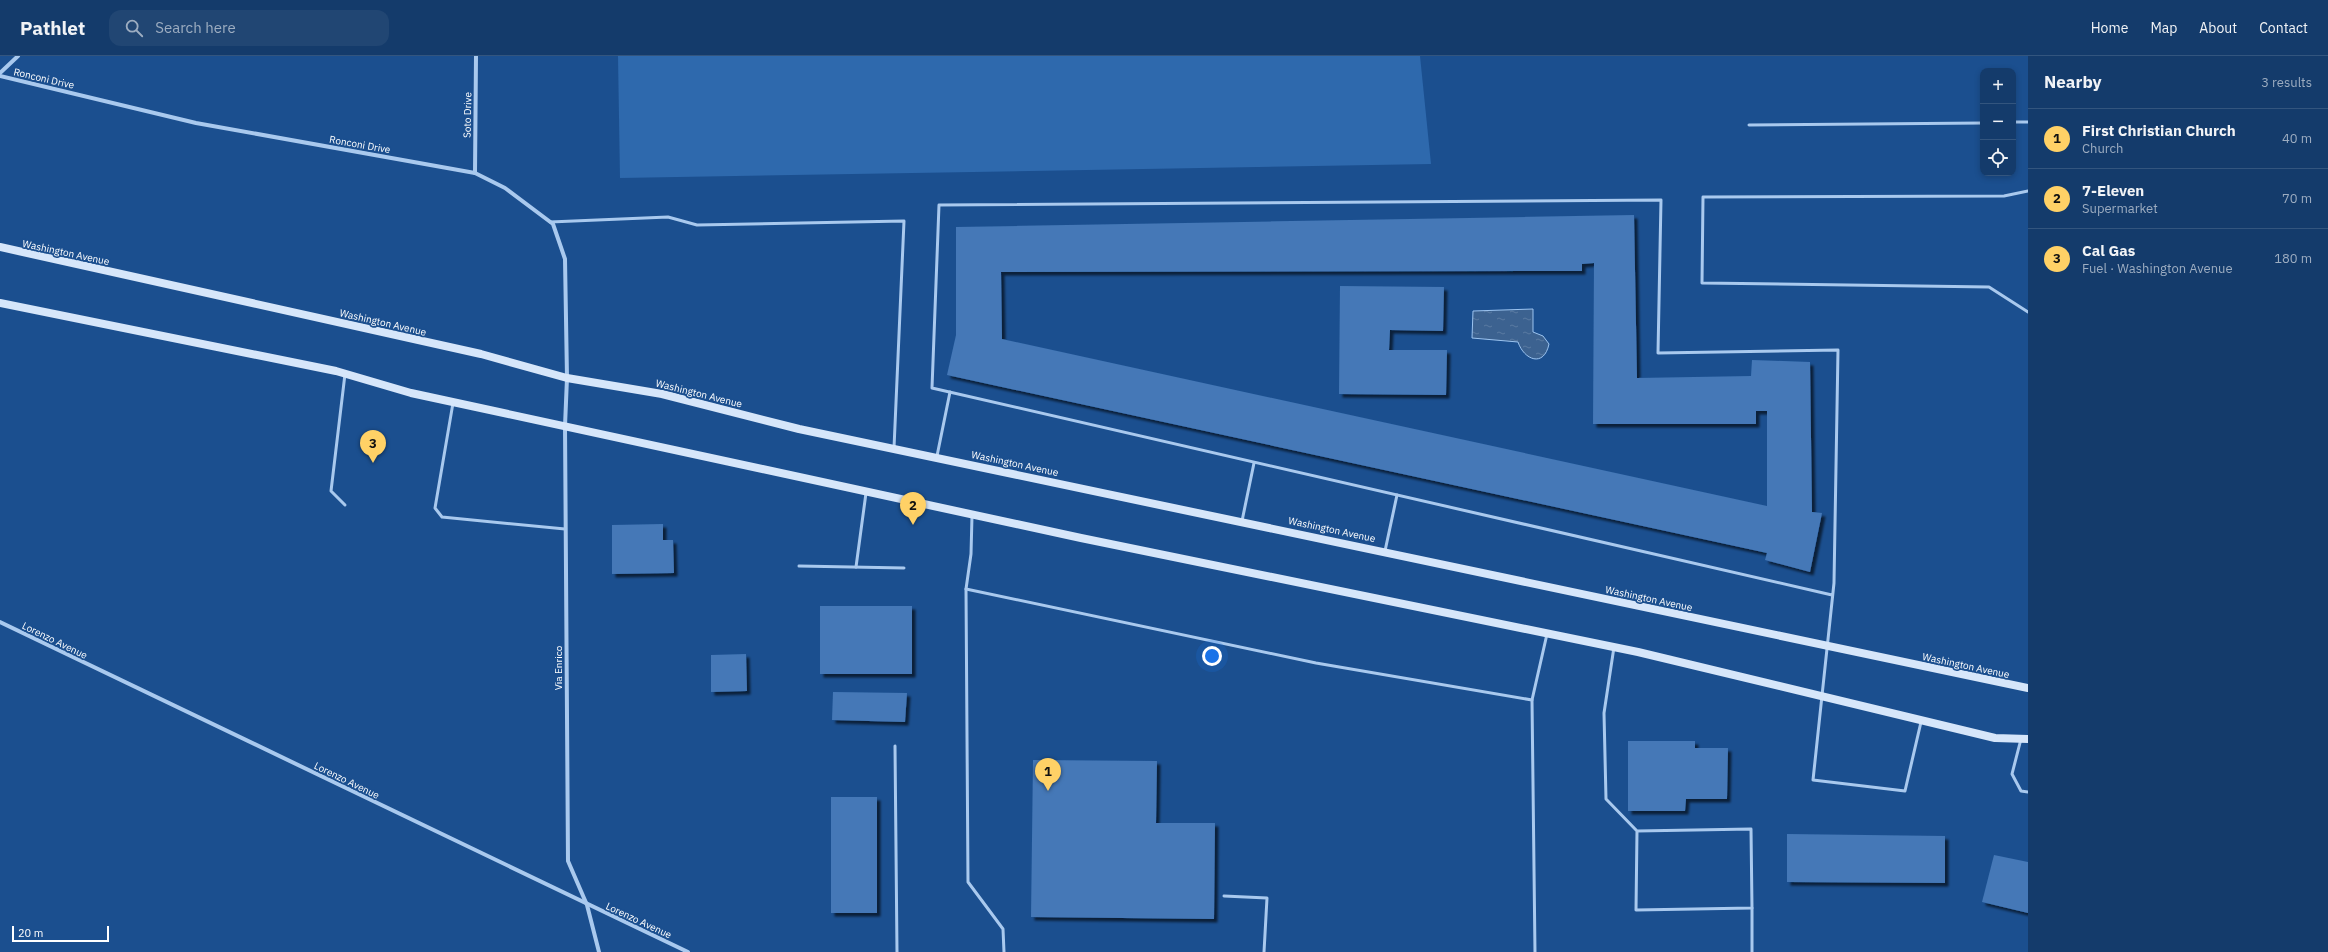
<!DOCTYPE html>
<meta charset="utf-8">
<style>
:root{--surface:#143b6b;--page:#214673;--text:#f1f3f6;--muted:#9dadc1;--line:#33557e;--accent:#ffd166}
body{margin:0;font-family:"IBM Plex Sans",sans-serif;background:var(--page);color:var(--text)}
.controls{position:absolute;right:12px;top:12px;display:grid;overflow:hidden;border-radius:8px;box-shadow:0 2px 6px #0003}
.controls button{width:36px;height:36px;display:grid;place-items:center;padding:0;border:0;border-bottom:1px solid var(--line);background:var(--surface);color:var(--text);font:20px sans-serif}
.scale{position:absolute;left:12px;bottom:10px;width:97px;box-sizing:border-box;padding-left:4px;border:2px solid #fff;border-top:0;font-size:11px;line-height:14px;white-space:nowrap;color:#fff;-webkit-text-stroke:3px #1b4f8f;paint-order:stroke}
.you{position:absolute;left:1212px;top:600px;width:14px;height:14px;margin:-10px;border:3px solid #fff;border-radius:50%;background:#1a73e8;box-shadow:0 0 0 6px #1a73e833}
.badge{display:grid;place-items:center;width:26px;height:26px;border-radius:50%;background:var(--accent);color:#111;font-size:13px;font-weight:700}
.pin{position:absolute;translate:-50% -33px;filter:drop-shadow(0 1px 2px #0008)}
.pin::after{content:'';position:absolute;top:21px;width:14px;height:12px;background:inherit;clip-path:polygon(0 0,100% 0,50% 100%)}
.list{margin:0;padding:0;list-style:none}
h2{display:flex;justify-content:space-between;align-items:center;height:52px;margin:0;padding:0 16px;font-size:17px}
h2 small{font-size:13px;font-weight:400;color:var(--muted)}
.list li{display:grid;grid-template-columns:26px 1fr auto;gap:12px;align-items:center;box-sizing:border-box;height:60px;padding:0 16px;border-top:1px solid var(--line)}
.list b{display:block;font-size:15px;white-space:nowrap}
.list p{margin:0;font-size:13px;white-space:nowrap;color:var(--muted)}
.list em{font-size:13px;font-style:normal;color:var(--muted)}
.icon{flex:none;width:22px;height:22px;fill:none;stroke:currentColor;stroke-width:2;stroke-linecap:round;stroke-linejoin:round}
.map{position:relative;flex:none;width:2028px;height:896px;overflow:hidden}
header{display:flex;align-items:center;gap:24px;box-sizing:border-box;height:56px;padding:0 20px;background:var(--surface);border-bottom:1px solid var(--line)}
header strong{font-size:19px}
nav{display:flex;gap:22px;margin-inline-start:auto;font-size:14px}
.search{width:280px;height:36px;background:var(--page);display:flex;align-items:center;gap:10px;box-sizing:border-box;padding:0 14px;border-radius:12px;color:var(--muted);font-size:15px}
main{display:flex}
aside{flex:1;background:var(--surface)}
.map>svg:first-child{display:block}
.pitch{fill:#2e69ad}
.water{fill:url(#water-ripples);stroke:#9cc4f0}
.building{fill:#4478b7;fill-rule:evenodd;filter:url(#shadow)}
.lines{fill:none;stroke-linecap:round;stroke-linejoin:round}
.lane{stroke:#a9c9ee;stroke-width:3}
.street{stroke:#a9c9ee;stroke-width:4}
.secondary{stroke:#d6e6fa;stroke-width:8}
.labels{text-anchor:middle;stroke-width:3.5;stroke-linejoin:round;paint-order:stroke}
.street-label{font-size:10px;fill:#fff;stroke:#1b4f8f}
</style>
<header>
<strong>Pathlet</strong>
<div class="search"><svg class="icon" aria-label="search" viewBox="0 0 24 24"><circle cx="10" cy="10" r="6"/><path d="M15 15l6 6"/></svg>Search here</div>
<nav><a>Home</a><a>Map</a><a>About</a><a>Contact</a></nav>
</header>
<main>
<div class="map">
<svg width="2028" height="896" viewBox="0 0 2028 896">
<defs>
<pattern id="water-ripples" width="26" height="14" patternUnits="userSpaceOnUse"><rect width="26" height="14" fill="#3c6290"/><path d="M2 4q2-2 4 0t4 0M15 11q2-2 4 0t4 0" fill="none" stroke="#597aa1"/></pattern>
<filter id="shadow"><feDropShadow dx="3.5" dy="3.5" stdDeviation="1" flood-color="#0009"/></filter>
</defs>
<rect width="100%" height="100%" fill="#1b4f8f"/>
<path class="pitch" d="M618,0h802l11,108 -811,14z"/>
<path class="water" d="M1533,253v23l10,4 6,8c-5,24 -25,16 -31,-2l-46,-4 1,-27z"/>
<g class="building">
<path d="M1634,159l3,163 114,-2 1,-16 58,2 2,150 10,1 -12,59 -45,-12 2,-7 -820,-178 9,-40v-108zM1594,207l-1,161h163v-13h11v95l-765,-167 -1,-67 581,-1v-7z"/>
<path d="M1340,230l104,1 -1,44 -53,-1 -1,20h58l-1,45 -107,-1z"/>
<path d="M663,468v16h10l1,33 -62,1v-49z"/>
<rect x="820" y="550" width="92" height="68"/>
<path d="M746,598l1,37 -36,1v-37z"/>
<path d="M833,636l74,1 -2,29 -73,-2z"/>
<path d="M1628,685h67v7h33l-1,51h-41l-1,12h-57z"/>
<path d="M1033,704l124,1 -1,62h59l-1,96 -183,-2z"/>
<rect x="831" y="741" width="46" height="116"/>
<path d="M1787,778l158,2v47l-158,-1z"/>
<path d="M1994,799l34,7v51l-46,-11z"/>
</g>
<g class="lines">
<g class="lane">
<path d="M2013,66h15"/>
<path d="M1749,69l234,-2"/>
<path d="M2028,135l-24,5 -301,1 -1,86 287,4 39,25"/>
<path d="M550,166l118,-5 29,8 207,-4 -10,227"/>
<path d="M345,318l-14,117 14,14"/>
<path d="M453,347l-18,105 7,9 123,12"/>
<path d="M937,400l13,-64"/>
<path d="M972,460l-1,38 -5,35 2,293 35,47 1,23"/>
<path d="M1242,465l12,-58"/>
<path d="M1385,495l12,-56"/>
<path d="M799,510l105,2"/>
<path d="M856,511l10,-74"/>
<path d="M966,533l350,74 216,37"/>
<path d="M1832,539l-900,-207 7,-183 722,-5 -3,153 180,-3 -4,233 -21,197 92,11 16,-69"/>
<path d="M1614,591l-10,66 2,86 31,32 -1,79 116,-2 -1,-79 -114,2"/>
<path d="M2021,683l-9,35 9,17 7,1"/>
<path d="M895,690l2,206"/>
<path d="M1224,840l43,2 -3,54"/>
<path d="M1752,852v44"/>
<path d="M1535,896l-3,-252 15,-66"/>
</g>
<g class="street">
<path d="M0,17l18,-17"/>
<path d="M0,20l196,47 279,50 30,15 48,36 12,35 2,119 -2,48 3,435 19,44 12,47"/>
<path d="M475,117l1,-117"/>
<path d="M0,566l688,330"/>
</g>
<g class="secondary">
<path d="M0,191l481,107 86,24 95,16 137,35 1229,259"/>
<path d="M0,247l336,68 75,22 670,145 557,114 357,86 33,1"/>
</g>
</g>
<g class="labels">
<g class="street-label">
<text transform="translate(44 22) rotate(13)" y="4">Ronconi Drive</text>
<text transform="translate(467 59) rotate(-89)" y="4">Soto Drive</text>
<text transform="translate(360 88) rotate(10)" y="4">Ronconi Drive</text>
<text transform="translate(66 196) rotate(12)" y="4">Washington Avenue</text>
<text transform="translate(383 266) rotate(13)" y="4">Washington Avenue</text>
<text transform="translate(699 337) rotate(14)" y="4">Washington Avenue</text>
<text transform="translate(1015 407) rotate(12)" y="4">Washington Avenue</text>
<text transform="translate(1332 473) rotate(12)" y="4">Washington Avenue</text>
<text transform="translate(1649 542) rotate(12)" y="4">Washington Avenue</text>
<text transform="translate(55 584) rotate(26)" y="4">Lorenzo Avenue</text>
<text transform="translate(1966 609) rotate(12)" y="4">Washington Avenue</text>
<text transform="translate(558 612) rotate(-90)" y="4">Via Enrico</text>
<text transform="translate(347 724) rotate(26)" y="4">Lorenzo Avenue</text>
<text transform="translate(639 864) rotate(25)" y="4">Lorenzo Avenue</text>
</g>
</g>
</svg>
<div class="controls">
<button>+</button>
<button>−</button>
<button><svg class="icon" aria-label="locate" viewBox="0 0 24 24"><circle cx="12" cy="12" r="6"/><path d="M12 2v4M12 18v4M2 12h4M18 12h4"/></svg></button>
</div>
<div class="scale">20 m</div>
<div class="you"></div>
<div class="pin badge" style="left:1048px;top:735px">1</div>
<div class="pin badge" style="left:913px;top:469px">2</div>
<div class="pin badge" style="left:373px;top:407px">3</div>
</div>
<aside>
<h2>Nearby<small>3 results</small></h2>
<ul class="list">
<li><span class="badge">1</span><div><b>First Christian Church</b><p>Church</p></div><em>40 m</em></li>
<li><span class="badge">2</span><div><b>7-Eleven</b><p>Supermarket</p></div><em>70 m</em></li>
<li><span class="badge">3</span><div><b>Cal Gas</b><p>Fuel · Washington Avenue</p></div><em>180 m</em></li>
</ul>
</aside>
</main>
